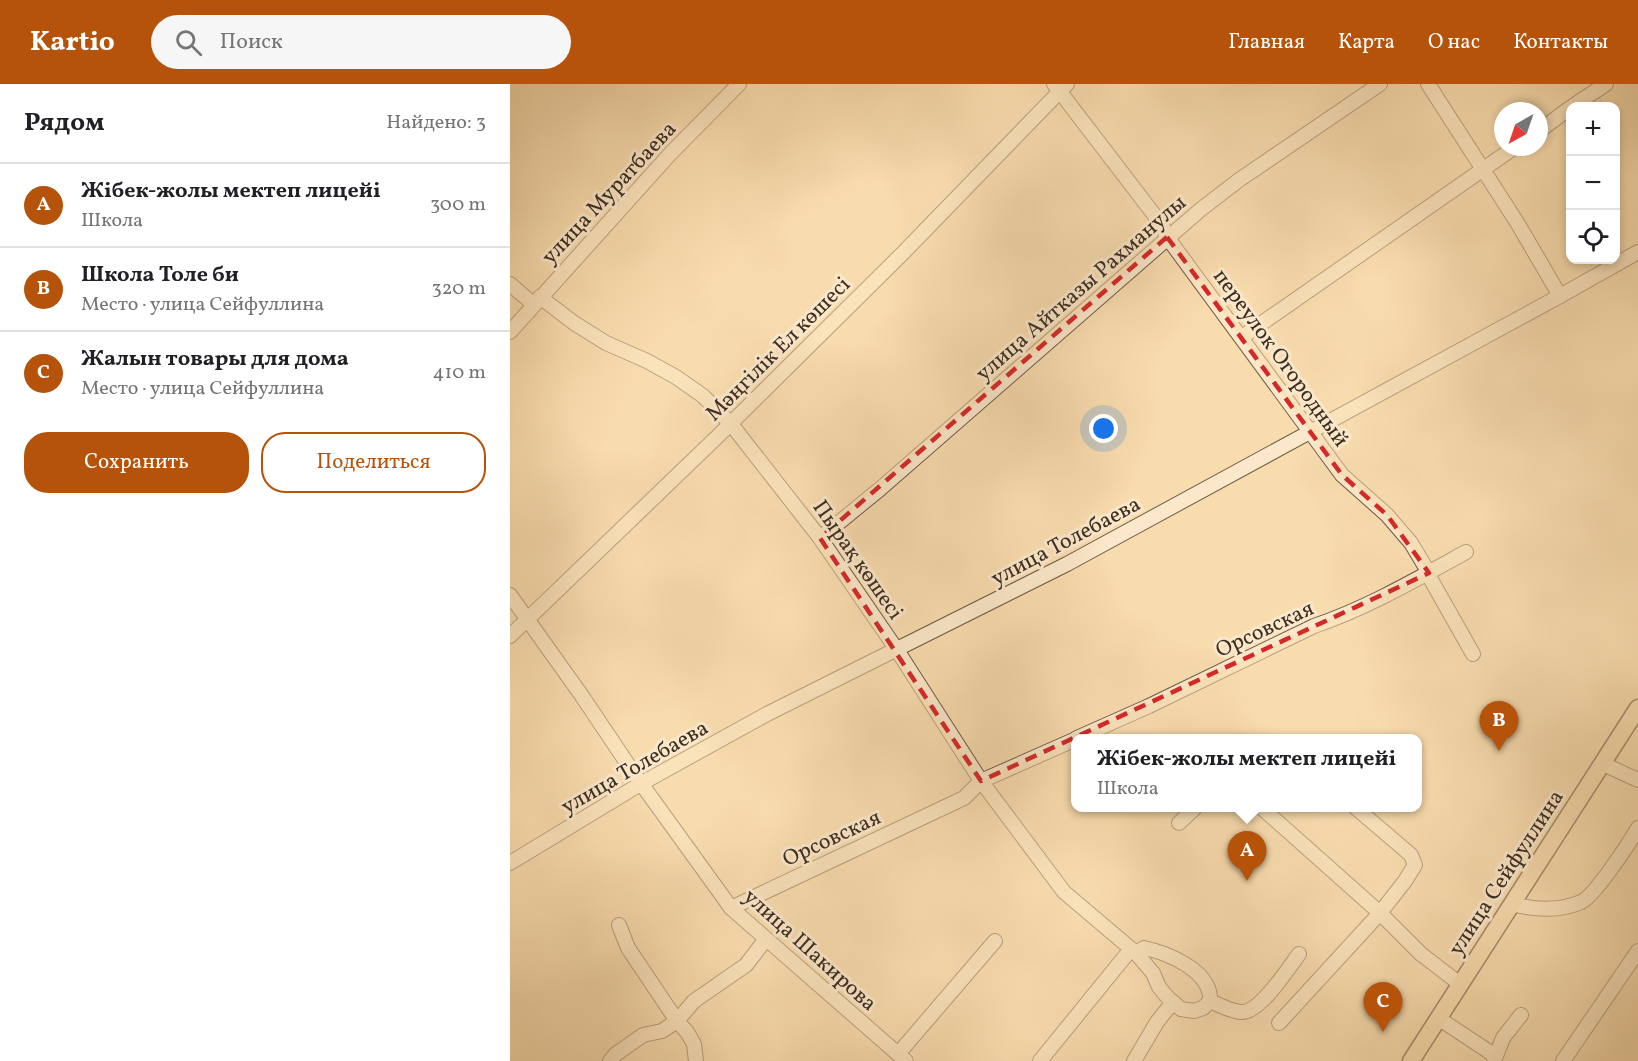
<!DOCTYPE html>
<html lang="ru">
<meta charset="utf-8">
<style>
:root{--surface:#fff;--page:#f6f6f6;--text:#202124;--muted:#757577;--line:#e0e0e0;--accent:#b45309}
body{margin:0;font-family:Vollkorn,serif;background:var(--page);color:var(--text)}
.controls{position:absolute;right:18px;top:18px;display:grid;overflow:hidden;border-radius:12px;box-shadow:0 3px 9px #0003}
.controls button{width:54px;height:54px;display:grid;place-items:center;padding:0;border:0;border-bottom:2px solid var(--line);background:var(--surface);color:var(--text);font:30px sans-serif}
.compass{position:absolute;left:984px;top:18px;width:54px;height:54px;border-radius:50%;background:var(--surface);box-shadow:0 3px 9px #0003;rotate:220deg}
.you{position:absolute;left:594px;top:345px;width:21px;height:21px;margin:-15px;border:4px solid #fff;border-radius:50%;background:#1a73e8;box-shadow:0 0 0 9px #1a73e833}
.badge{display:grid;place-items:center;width:39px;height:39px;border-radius:50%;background:var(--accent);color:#fff;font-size:20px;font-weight:700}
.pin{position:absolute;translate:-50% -50px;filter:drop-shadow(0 2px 3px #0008)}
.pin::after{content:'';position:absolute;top:32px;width:21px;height:18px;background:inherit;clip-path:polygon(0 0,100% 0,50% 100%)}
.popup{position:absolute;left:561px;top:650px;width:351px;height:78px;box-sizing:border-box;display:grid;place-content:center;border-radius:12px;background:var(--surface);filter:drop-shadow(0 2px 4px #0005);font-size:20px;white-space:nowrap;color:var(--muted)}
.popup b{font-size:22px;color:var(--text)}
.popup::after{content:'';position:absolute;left:50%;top:100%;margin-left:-12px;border:12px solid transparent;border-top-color:var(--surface)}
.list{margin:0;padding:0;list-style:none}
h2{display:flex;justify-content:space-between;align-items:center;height:78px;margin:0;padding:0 24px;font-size:26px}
h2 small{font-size:20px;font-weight:400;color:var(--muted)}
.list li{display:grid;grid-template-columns:39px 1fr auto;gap:18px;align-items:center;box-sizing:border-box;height:84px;padding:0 24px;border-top:2px solid var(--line)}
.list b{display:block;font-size:22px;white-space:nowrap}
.list p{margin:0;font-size:20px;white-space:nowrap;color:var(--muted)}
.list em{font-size:20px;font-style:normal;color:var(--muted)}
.actions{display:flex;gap:12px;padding:18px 24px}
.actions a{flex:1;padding:14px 0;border:2px solid var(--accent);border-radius:24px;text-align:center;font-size:21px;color:var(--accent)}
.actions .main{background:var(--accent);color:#fff}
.icon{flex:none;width:33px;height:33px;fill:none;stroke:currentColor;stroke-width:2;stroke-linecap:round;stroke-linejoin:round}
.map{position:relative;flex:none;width:1128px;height:977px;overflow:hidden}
header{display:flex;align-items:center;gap:36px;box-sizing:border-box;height:84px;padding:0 30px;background:var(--accent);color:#fff}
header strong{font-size:28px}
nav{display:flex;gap:33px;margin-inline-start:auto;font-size:21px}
.search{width:420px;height:54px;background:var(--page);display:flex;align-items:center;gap:15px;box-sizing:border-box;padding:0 21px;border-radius:33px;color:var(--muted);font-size:22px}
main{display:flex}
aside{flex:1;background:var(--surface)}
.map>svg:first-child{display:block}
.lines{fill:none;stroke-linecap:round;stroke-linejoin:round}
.minor-casing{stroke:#6b5a46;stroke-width:16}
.major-casing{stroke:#3c2e23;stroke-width:19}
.minor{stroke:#fbe8ca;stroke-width:14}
.major{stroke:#f9dcae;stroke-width:16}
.marked{fill:none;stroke:#d62828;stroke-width:4.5;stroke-dasharray:12 8;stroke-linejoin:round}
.labels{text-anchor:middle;stroke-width:6;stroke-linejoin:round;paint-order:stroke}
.street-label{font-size:22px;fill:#3c2e23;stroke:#fbe8ca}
</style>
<header>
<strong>Kartio</strong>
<div class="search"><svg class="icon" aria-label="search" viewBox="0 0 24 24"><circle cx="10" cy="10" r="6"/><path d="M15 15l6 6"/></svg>Поиск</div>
<nav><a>Главная</a><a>Карта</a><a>О нас</a><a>Контакты</a></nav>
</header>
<main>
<aside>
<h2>Рядом<small>Найдено: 3</small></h2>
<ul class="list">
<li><span class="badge">A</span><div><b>Жібек-жолы мектеп лицейі</b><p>Школа</p></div><em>300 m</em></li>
<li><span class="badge">B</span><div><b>Школа Толе би</b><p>Место · улица Сейфуллина</p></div><em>320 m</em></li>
<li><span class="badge">C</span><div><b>Жалын товары для дома</b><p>Место · улица Сейфуллина</p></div><em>410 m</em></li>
</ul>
<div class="actions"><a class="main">Сохранить</a><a>Поделиться</a></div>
</aside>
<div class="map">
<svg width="1128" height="977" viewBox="0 0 1128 977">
<rect width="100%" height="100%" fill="#f9dcae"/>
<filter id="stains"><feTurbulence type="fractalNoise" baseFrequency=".00333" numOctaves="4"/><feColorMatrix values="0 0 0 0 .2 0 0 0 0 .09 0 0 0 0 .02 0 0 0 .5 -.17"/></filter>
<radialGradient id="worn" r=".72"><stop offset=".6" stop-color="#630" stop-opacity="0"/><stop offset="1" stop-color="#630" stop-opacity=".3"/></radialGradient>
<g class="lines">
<defs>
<g id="minor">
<path d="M544,0l108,141 5,12 175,238 45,40 24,28 18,30 1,5 43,76"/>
<path d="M918,0l90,140 42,72"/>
<path d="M1063,22l33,-22"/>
<path d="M1029,47l31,-23"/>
<path d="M0,200l23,20"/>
<path d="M30,213l34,26 32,20 41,18 29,16 27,19 28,28 89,114 77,112 84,131 83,111 72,61 17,20 6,14 10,12 12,10 13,2 9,-3 7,-7c9,4 20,10 31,11 18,2 47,-43 58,-58"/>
<path d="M0,248l160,-178 69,-70"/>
<path d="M732,253l273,-190"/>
<path d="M310,454l60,-49 320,-279 39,-30 141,-96"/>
<path d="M0,511l72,101 53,79 96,133 175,153"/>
<path d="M0,552l207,-199 186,-184 164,-169"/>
<path d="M567,654l72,-32 165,-80c53,-18 103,-47 152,-74"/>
<path d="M1093,680l35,16"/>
<path d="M752,724l118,105 41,41 39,30"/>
<path d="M669,739l16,-15"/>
<path d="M0,779l132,-80 125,-69 300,-150 493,-268 78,-44"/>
<path d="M1002,820c23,6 46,8 69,-2 13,-5 49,-60 57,-74"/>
<path d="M221,824l233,-110 17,-17 95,-42"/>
<path d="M109,841l9,23 49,73 10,11 7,12 2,17"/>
<path d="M626,869l8,-5c24,5 68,23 66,53"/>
<path d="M928,934l56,37"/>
<path d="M769,939l101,-110 25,-32 10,-16 -4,-10 -55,-47"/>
<path d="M388,970l97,-113"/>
<path d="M100,977l6,-7 27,-19 19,-4 15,-10 17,-20 52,-36 20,-26"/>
<path d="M530,977l91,-112"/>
<path d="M624,977l23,-39 16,-20"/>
<path d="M984,977l9,-23 18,-23"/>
<path d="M1053,977l75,-110"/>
</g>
<path id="major" d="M901,977l227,-353"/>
</defs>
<use href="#minor" class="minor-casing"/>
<use href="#major" class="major-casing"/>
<use href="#minor" class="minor"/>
<use href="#major" class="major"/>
</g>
<path d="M0 0H1128V977H0ZM657,153l175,238 45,40 42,58 -448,208 -161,-243z" fill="#f9dcae" fill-opacity=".55" fill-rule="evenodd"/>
<path class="marked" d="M657,153l175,238 45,40 42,58 -448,208 -161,-243z"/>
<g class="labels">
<g class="street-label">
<text transform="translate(98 108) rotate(-47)" y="8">улица Муратбаева</text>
<text transform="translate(570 203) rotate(-41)" y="8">улица Айтказы Рахманулы</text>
<text transform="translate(267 264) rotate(-45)" y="8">Мәңгілік Ел көшесі</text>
<text transform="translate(772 273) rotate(54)" y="8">переулок Огородный</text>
<text transform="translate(555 456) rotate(-28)" y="8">улица Толебаева</text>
<text transform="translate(349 475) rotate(55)" y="8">Пырақ көшесі</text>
<text transform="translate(754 544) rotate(-25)" y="8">Орсовская</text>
<text transform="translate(124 682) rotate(-30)" y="8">улица Толебаева</text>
<text transform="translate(321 753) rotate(-25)" y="8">Орсовская</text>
<text transform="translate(995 788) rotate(-57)" y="8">улица Сейфуллина</text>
<text transform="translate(301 865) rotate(42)" y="8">улица Шакирова</text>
</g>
</g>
<rect width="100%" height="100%" filter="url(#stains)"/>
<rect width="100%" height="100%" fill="url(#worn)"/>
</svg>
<div class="controls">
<button>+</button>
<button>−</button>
<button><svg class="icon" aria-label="locate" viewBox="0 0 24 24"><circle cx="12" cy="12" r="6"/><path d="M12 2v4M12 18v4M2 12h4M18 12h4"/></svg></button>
</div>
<svg class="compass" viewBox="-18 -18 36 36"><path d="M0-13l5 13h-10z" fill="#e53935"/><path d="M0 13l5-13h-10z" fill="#757577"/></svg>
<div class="you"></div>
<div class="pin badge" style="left:737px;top:797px">A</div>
<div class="popup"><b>Жібек-жолы мектеп лицейі</b>Школа</div>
<div class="pin badge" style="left:989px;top:667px">B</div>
<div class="pin badge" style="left:873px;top:948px">C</div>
</div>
</main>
